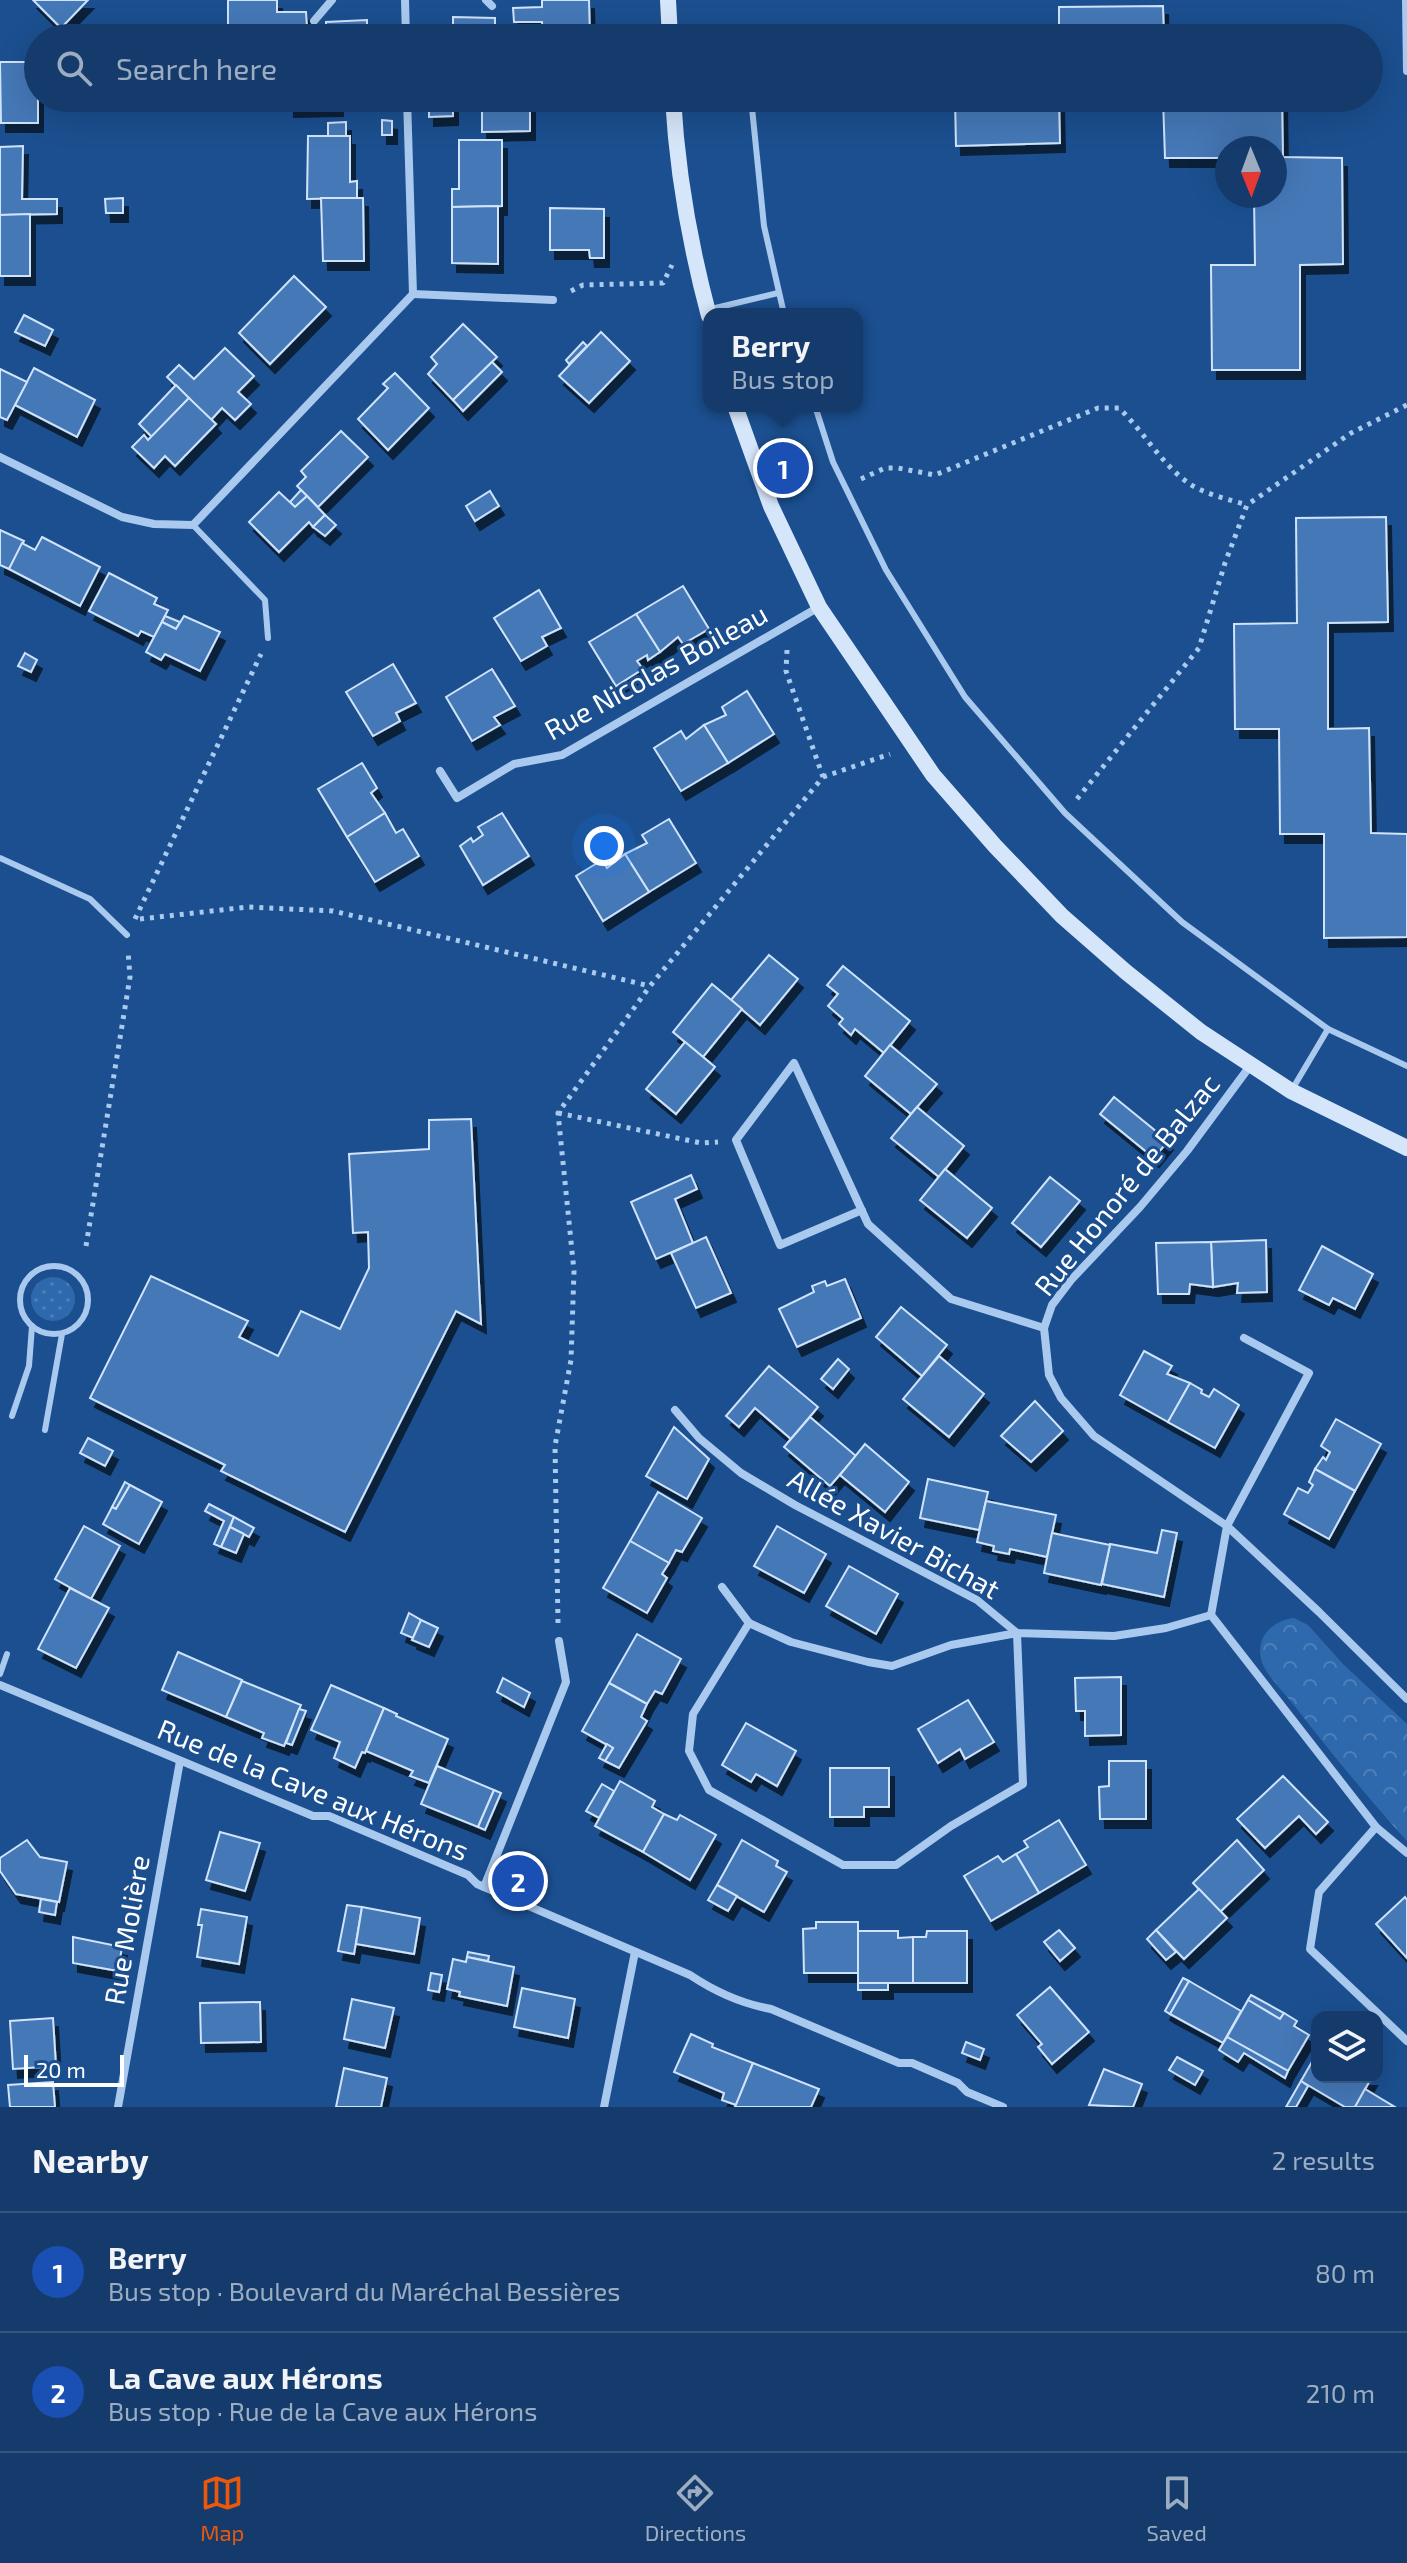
<!DOCTYPE html>
<meta charset="utf-8">
<style>
:root{--surface:#143b6b;--page:#214673;--text:#f1f3f6;--muted:#9dadc1;--line:#33557e;--accent:#ea580c}
body{margin:0;font-family:"Exo 2",sans-serif;background:var(--page);color:var(--text)}
.controls{position:absolute;right:24px;bottom:24px;display:grid;overflow:hidden;border-radius:16px;box-shadow:0 8px 32px #0002}
.controls button{width:72px;height:72px;display:grid;place-items:center;padding:0;border:0;border-bottom:2px solid var(--line);background:var(--surface);color:var(--text);font:40px sans-serif}
.compass{position:absolute;left:1215px;top:136px;width:72px;height:72px;border-radius:50%;background:var(--surface);box-shadow:0 8px 32px #0002;rotate:179deg}
.scale{position:absolute;left:24px;bottom:20px;width:100px;box-sizing:border-box;padding-left:8px;border:4px solid #fff;border-top:0;font-size:22px;line-height:28px;white-space:nowrap;color:#fff;-webkit-text-stroke:6px #1b4f8f;paint-order:stroke}
.you{position:absolute;left:604px;top:846px;width:28px;height:28px;margin:-20px;border:6px solid #fff;border-radius:50%;background:#1a73e8;box-shadow:0 0 0 12px #1a73e833}
.badge{display:grid;place-items:center;width:52px;height:52px;border-radius:50%;background:var(--accent);color:#fff;font-size:26px;font-weight:700}
.pin{position:absolute;translate:-50% -50%;border:4px solid #fff;box-shadow:0 2px 8px #0006}
.popup{position:absolute;left:703px;top:308px;width:160px;height:104px;box-sizing:border-box;display:grid;place-content:center;border-radius:16px;background:var(--surface);filter:drop-shadow(0 2px 6px #0005);font-size:26px;white-space:nowrap;color:var(--muted)}
.popup b{font-size:30px;color:var(--text)}
.popup::after{content:'';position:absolute;left:50%;top:100%;margin-left:-16px;border:16px solid transparent;border-top-color:var(--surface)}
.list{margin:0;padding:0;list-style:none}
h2{display:flex;justify-content:space-between;align-items:center;height:104px;margin:0;padding:0 32px;font-size:34px}
h2 small{font-size:26px;font-weight:400;color:var(--muted)}
.list li{display:grid;grid-template-columns:52px 1fr auto;gap:24px;align-items:center;box-sizing:border-box;height:120px;padding:0 32px;border-top:2px solid var(--line)}
.list b{display:block;font-size:30px;white-space:nowrap}
.list p{margin:0;font-size:26px;white-space:nowrap;color:var(--muted)}
.list em{font-size:26px;font-style:normal;color:var(--muted)}
.icon{flex:none;width:44px;height:44px;fill:none;stroke:currentColor;stroke-width:2;stroke-linecap:round;stroke-linejoin:round}
.map{position:relative;flex:none;width:1407px;height:2107px;overflow:hidden}
.search{position:absolute;background:var(--surface);box-shadow:0 8px 32px #0002;left:24px;right:24px;top:24px;height:88px;display:flex;align-items:center;gap:20px;box-sizing:border-box;padding:0 28px;border-radius:44px;color:var(--muted);font-size:30px}
.sheet{height:344px;background:var(--surface)}
nav{display:flex;justify-content:space-around;align-items:center;box-sizing:border-box;height:112px;border-top:2px solid var(--line);background:var(--surface);font-size:22px;color:var(--muted)}
nav a{display:grid;justify-items:center;gap:4px}
nav .on{color:var(--accent)}
.map>svg:first-child{display:block}
.grass{fill:url(#grass-dots)}
.forest{fill:url(#forest-crowns)}
.building{fill:#4478b7;stroke:#cfe3fa;stroke-width:2;filter:url(#shadow)}
.lines{fill:none;stroke-linecap:round;stroke-linejoin:round}
.path{stroke:#a9c9ee;stroke-width:5;stroke-dasharray:4 6;stroke-linecap:butt}
.lane{stroke:#a9c9ee;stroke-width:6}
.street{stroke:#a9c9ee;stroke-width:8}
.secondary{stroke:#d6e6fa;stroke-width:16}
.labels{text-anchor:middle;stroke-width:6;stroke-linejoin:round;paint-order:stroke}
.street-label{font-size:28px;fill:#fff;stroke:#1b4f8f}
</style>
<div class="map">
<svg width="1407" height="2107" viewBox="0 0 1407 2107">
<defs>
<pattern id="grass-dots" width="8" height="8" patternUnits="userSpaceOnUse" patternTransform="scale(2)"><rect width="8" height="8" fill="#2e69ad"/><path d="M2 2h.1M6 6h.1" fill="none" stroke="#4d80b9" stroke-width="1.8" stroke-linecap="round"/></pattern>
<pattern id="forest-crowns" width="20" height="18" patternUnits="userSpaceOnUse" patternTransform="scale(2)"><rect width="20" height="18" fill="#2e69ad"/><path d="M2 6a3 3 0 1 1 6 0M12 15a3 3 0 1 1 6 0" fill="none" stroke="#4d80b9"/></pattern>
<filter id="shadow"><feDropShadow dx="5" dy="9" stdDeviation="0" flood-color="#0009"/></filter>
</defs>
<rect width="100%" height="100%" fill="#1b4f8f"/>
<circle class="grass" cx="53" cy="1299" r="22"/>
<path class="forest" d="M1294,1618l14,7 35,39 64,60v117c-39,-43 -75,-87 -110,-132 -9,-12 -28,-31 -34,-44 -10,-25 7,-44 31,-47z"/>
<g class="building">
<path d="M33,0h55l-27,28z"/>
<path d="M228,0h49v12h29l1,15 -30,-1v12h-49z"/>
<path d="M542,0h47l1,38h-47l-1,-16h-28l-1,-14 29,-1z"/>
<path d="M1163,6l1,32h-105v-31z"/>
<path d="M453,17l42,1v20h-42z"/>
<path d="M367,20v18h-41v-16z"/>
<path d="M0,62h38v61h-37z"/>
<path d="M289,98h49v9l-49,1z"/>
<path d="M482,98h48v33l-48,1z"/>
<path d="M955,98h104l1,45 -104,3z"/>
<path d="M1163,98h119l1,59 59,1 1,106 -43,1v105h-88l-1,-105h44l-1,-69h21v-48h-48v10h-62z"/>
<path d="M429,101h24v15l-24,1z"/>
<path d="M382,120l10,1v14h-10z"/>
<path d="M346,122v14h-18v-13z"/>
<path d="M308,136h42v46l7,-1v17l-50,1z"/>
<path d="M459,140h43v66l-50,1v-18h7z"/>
<path d="M23,146l-1,53h35v15l-57,1v-68z"/>
<path d="M123,198v15h-17l-1,-14z"/>
<path d="M321,198h42l1,63h-41z"/>
<path d="M498,206v58l-46,-1v-56z"/>
<path d="M550,208l54,1v49h-14l-1,-8h-39z"/>
<path d="M30,214v62h-30v-61z"/>
<path d="M294,276l32,31 -56,57 -31,-31z"/>
<path d="M24,315l29,15 -8,16 -30,-14z"/>
<path d="M463,324l34,33 -44,43 -25,-26 9,-10 -6,-7z"/>
<path d="M601,332l29,29 -41,42 -30,-27z"/>
<path d="M583,342l4,4 -18,18 -3,-4z"/>
<path d="M225,348l29,28 -16,16 13,12 -16,16 -13,-12 -11,12 -44,-43 12,-12 15,14z"/>
<path d="M492,362l10,10 -39,39 -10,-11z"/>
<path d="M34,368l61,32 -18,37 -62,-32z"/>
<path d="M0,369l27,13 -20,38 -7,-3z"/>
<path d="M395,373l34,35 -41,42 -30,-31 30,-31 -5,-4z"/>
<path d="M176,385l13,13 -37,39 -13,-13z"/>
<path d="M189,398l27,26 -41,42 -10,-10 -11,12 -22,-21 12,-12 4,5z"/>
<path d="M341,431l27,26 -50,50 -21,-21 9,-9 -5,-6z"/>
<path d="M301,490l6,6 -12,11 -5,-5z"/>
<path d="M490,491l9,15 -24,15 -9,-15z"/>
<path d="M279,492l16,15 12,-11 18,19 -12,12 -4,-5 -30,30 -30,-30z"/>
<path d="M325,515l11,10 -11,11 -12,-9z"/>
<path d="M1386,517l2,105 -60,1v106l41,-1 2,105 36,1v103l-83,1v-104h-44l-1,-105h-44l-1,-105 63,-1 -1,-105z"/>
<path d="M0,530l24,11 -15,28 -9,-4z"/>
<path d="M42,537l58,30 -20,39 -71,-37 13,-26 13,7z"/>
<path d="M109,573l48,25 -3,6 14,6 -14,27 -13,-6 -3,5 -49,-25z"/>
<path d="M683,586l26,43 -26,15 -5,-7 -18,15 -24,-38z"/>
<path d="M539,590l22,38 -19,9 5,9 -26,15 -27,-43z"/>
<path d="M636,614l24,38 -12,8 -1,-5 -10,6 6,8 -27,17 -27,-44z"/>
<path d="M165,616l15,6 -4,7 -14,-7z"/>
<path d="M184,616l36,16 -20,39 -35,-17 -4,6 -15,-8 16,-30 14,7z"/>
<path d="M25,653l12,7 -6,12 -13,-6z"/>
<path d="M393,664l23,39 -20,10 4,8 -27,15 -27,-44z"/>
<path d="M492,669l23,37 -21,11 6,8 -28,16 -26,-44z"/>
<path d="M747,691l27,43 -46,29 -24,-38 22,-10 -4,-8z"/>
<path d="M704,725l24,38 -47,28 -27,-43 27,-17 5,8z"/>
<path d="M362,763l15,25 -6,5 14,20 -38,24 -29,-48z"/>
<path d="M385,813l11,20 7,-4 16,27 -44,26 -28,-45z"/>
<path d="M502,813l27,43 -46,29 -23,-39 11,-8 2,4 10,-7 -5,-8z"/>
<path d="M669,819l27,44 -47,29 -24,-38 22,-11 -5,-8z"/>
<path d="M625,854l24,38 -46,29 -27,-45 26,-16 5,8z"/>
<path d="M769,955l29,24 -38,46 -29,-25z"/>
<path d="M843,966l67,55 -26,32 -29,-24 -4,6 -12,-11 4,-5 -15,-13 10,-12 -11,-9z"/>
<path d="M712,984l30,25 -39,48 -30,-25z"/>
<path d="M685,1042l30,25 -39,47 -30,-25z"/>
<path d="M890,1045l47,39 -26,30 -46,-38z"/>
<path d="M1114,1097l54,44 -14,17 -54,-44z"/>
<path d="M917,1107l47,39 -25,31 -48,-39z"/>
<path d="M471,1119l10,205 -25,-13 -111,221 -124,-61 4,-6 -135,-67 61,-122 97,45 -9,16 39,19 23,-45 39,18 29,-61 -1,-36 -15,1 -4,-79 80,-5v-29z"/>
<path d="M945,1169l47,39 -25,30 -47,-38z"/>
<path d="M691,1175l6,14 -22,10 18,44 -37,16 -25,-57z"/>
<path d="M1050,1177l30,24 -39,46 -29,-24z"/>
<path d="M706,1237l25,56 -35,15 -25,-55z"/>
<path d="M1266,1240l1,52 -30,1 1,-10 -25,4 -2,-45z"/>
<path d="M1211,1242l2,45 -23,-3 -1,10h-31l-2,-51z"/>
<path d="M1322,1246l51,28 -18,35 -22,-11 -4,7 -30,-15z"/>
<path d="M845,1279l16,39 -64,29 -18,-38 35,-17 -2,-6 13,-5 2,5z"/>
<path d="M901,1307l46,38 -25,31 -46,-39z"/>
<path d="M1144,1351l28,15 -5,8 23,9 -22,39 -48,-27z"/>
<path d="M939,1356l45,38 -35,43 -46,-38z"/>
<path d="M838,1359l11,10 -16,20 -12,-10z"/>
<path d="M769,1366l49,41 -27,32 -36,-31 -16,19 -13,-11z"/>
<path d="M1190,1383l12,7 -1,3 8,4 5,-8 25,16 -24,43 -47,-26z"/>
<path d="M1035,1401l28,30 -32,31 -30,-26z"/>
<path d="M810,1417l46,39 -26,30 -46,-39z"/>
<path d="M1336,1419l45,25 -26,47 -40,-22 8,-12 3,3 4,-8 -9,-6z"/>
<path d="M674,1427l35,32 -22,40 -41,-23z"/>
<path d="M88,1438l25,13 -8,15 -25,-13z"/>
<path d="M865,1444l44,38 -24,30 -45,-37z"/>
<path d="M1315,1469l40,22 -26,48 -45,-25 14,-26 10,5 5,-8 -4,-3z"/>
<path d="M928,1479l60,13 -9,38 -59,-12z"/>
<path d="M125,1482l5,3 -14,24 -4,-2z"/>
<path d="M130,1485l32,17 -23,42 -36,-20 9,-17 4,2z"/>
<path d="M658,1492l44,26 -20,34 -6,-2 -7,13 -39,-22z"/>
<path d="M986,1501l70,14 -9,42 -37,-8 -1,5 -16,-3 1,-5 -17,-4z"/>
<path d="M209,1504l25,13 -13,30 -7,-3 10,-23 -19,-10z"/>
<path d="M234,1517l20,11 -5,9 -19,-10z"/>
<path d="M84,1526l36,20 -29,53 -36,-20z"/>
<path d="M777,1526l49,28 -22,39 -50,-27z"/>
<path d="M230,1527l14,7 -8,19 -15,-6z"/>
<path d="M1162,1530l15,3 -13,64 -62,-13 8,-40 47,9z"/>
<path d="M1052,1533l58,12 -9,40 -57,-12z"/>
<path d="M630,1541l39,22 -7,11 5,4 -20,35 -44,-25z"/>
<path d="M849,1566l49,28 -22,40 -50,-28z"/>
<path d="M70,1588l39,20 -33,60 -38,-19z"/>
<path d="M409,1613l12,7 -8,18 -12,-5z"/>
<path d="M421,1620l17,8 -9,19 -17,-7z"/>
<path d="M637,1634l44,25 -19,35 -7,-3 -8,13 -38,-21z"/>
<path d="M178,1652l64,28 -16,37 -64,-27z"/>
<path d="M1121,1677v58l-36,1v-25h-9l-1,-33z"/>
<path d="M503,1678l27,15 -6,14 -27,-15z"/>
<path d="M242,1681l59,24 -17,41 -22,-8 2,-5 -38,-16z"/>
<path d="M609,1683l38,21 -6,13 6,4 -28,47 -14,-7 8,-13 -31,-17z"/>
<path d="M331,1685l53,23 -19,45 -3,-1 -7,16 -21,-10 6,-16 -29,-12z"/>
<path d="M968,1700l26,42 -29,17 -5,-10 -22,14 -20,-34z"/>
<path d="M384,1708l13,6 -1,2 52,23 -19,44 -19,-7 3,-5 -47,-20z"/>
<path d="M299,1709l7,2 -14,34 -6,-2z"/>
<path d="M746,1723l50,28 -19,35 -21,-12 -5,8 -29,-17z"/>
<path d="M607,1744l6,4 -8,13 -6,-3z"/>
<path d="M1109,1761h37v58h-46l-1,-32 10,-1z"/>
<path d="M437,1766l57,24 -16,37 -57,-23z"/>
<path d="M830,1768h59v39h-25v10h-34z"/>
<path d="M1283,1776l45,46 -12,12 -17,-18 -34,32 -28,-29z"/>
<path d="M620,1781l35,20 -3,6 12,7 -21,38 -48,-26z"/>
<path d="M602,1784l12,7 -15,27 -13,-7z"/>
<path d="M494,1790l7,3 -16,37 -7,-3z"/>
<path d="M664,1814l13,6 3,-5 36,20 -26,45 -47,-28z"/>
<path d="M1059,1820l27,45 -47,28 -23,-39 12,-7 -4,-6z"/>
<path d="M220,1832l40,11 -15,48 -39,-11z"/>
<path d="M27,1840l13,17 27,5 -8,40 -43,-8 -16,-23v-13z"/>
<path d="M742,1840l36,21 -2,5 11,6 -23,40 -47,-27z"/>
<path d="M1237,1840l27,30 -44,42 -27,-29z"/>
<path d="M1016,1854l23,39 -48,28 -27,-45 34,-20 5,6z"/>
<path d="M717,1885l20,11 -9,15 -20,-11z"/>
<path d="M1199,1889l28,29 -43,41 -28,-29z"/>
<path d="M1405,1897l2,3v58l-31,-34z"/>
<path d="M41,1899l16,3 -2,13 -16,-3z"/>
<path d="M347,1905l15,2 -8,47 -16,-3z"/>
<path d="M362,1907l58,11 -6,36 -58,-10z"/>
<path d="M201,1909l46,8 -8,47 -42,-7 5,-32h-4z"/>
<path d="M816,1922h42v51h-54l-1,-44 13,-1z"/>
<path d="M1059,1930l16,18 -15,13 -16,-19z"/>
<path d="M1156,1930l20,22 -10,8 -19,-21z"/>
<path d="M858,1931h40v7l15,-1v46h-55z"/>
<path d="M927,1931h40v52h-54v-46h13z"/>
<path d="M73,1937l49,10 -4,24 -45,-8z"/>
<path d="M468,1952l21,4 -1,5 -21,-4z"/>
<path d="M467,1957l47,10 -7,39 -48,-10 1,-4 -13,-3 6,-30 13,3z"/>
<path d="M431,1973l11,2 -3,17 -11,-2z"/>
<path d="M1183,1978l6,3 -19,33 -5,-3z"/>
<path d="M1189,1981l52,30 -18,32 -53,-29z"/>
<rect x="858" y="1983" width="30" height="7"/>
<path d="M1050,1987l39,45 -37,32 -14,-17 4,-3 -25,-29z"/>
<path d="M522,1988l53,11 -7,39 -54,-11z"/>
<path d="M1251,1995l33,18 -4,6 -32,-19z"/>
<path d="M352,1999l42,9 -9,40 -41,-9z"/>
<path d="M1248,2000l32,19 4,-6 13,8 -3,5 15,9 -21,36 -61,-34z"/>
<path d="M260,2002l1,40 -60,1 -1,-40z"/>
<path d="M53,2018l3,48 -43,3 -3,-48z"/>
<path d="M691,2034l22,10 -1,3 41,16 -17,42 -14,-5 2,-7 -50,-21z"/>
<path d="M1227,2037l61,34 -3,7 -41,-25 -6,9 -19,-12z"/>
<path d="M966,2042l18,7 -4,11 -18,-7z"/>
<path d="M1317,2053v24h55l-17,30h-10l-44,-26z"/>
<path d="M1177,2057l26,14 -8,14 -26,-15z"/>
<path d="M753,2063l66,26 -8,18h-76z"/>
<path d="M344,2068l43,10 -6,29h-45z"/>
<path d="M1104,2069l38,15 -9,23 -44,-2z"/>
<path d="M1301,2081l7,5 -12,21h-10z"/>
<path d="M53,2082l2,25h-45l-2,-22z"/>
<path d="M1365,2089l30,18h-40z"/>
</g>
<g class="lines">
<g class="path">
<path d="M571,291l12,-6 80,-2 9,-18"/>
<path d="M861,479l24,-11h13l37,7 163,-67h21c24,23 41,54 68,74 16,12 41,17 60,23"/>
<path d="M823,777l67,-23"/>
<path d="M1077,799l122,-151 26,-85 22,-58 104,-72 56,-28"/>
<path d="M135,919l126,-265"/>
<path d="M140,919l108,-12 85,4 317,75"/>
<path d="M558,1113l143,30 17,-1"/>
<path d="M86,1246l44,-269 -2,-26"/>
<path d="M558,1623l-3,-177 16,-86 3,-89 -16,-158 92,-127 173,-209 -37,-106 1,-21"/>
</g>
<g class="lane">
<path d="M745,28l1,10"/>
<path d="M751,98l13,128 20,88"/>
<path d="M707,310l71,-17"/>
<path d="M815,406l18,56 53,108 79,127 100,116 117,109 146,107 79,37"/>
<path d="M193,525l72,75 3,38"/>
<path d="M0,858l90,41 37,36"/>
<path d="M1293,1088l35,-59"/>
<circle cx="54" cy="1300" r="34"/>
<path d="M12,1416l17,-50 3,-40"/>
<path d="M45,1430l17,-96"/>
<path d="M0,1674l7,-20"/>
</g>
<g class="street">
<path d="M405,0l1,38"/>
<path d="M486,0l6,6"/>
<path d="M1406,0l1,71"/>
<path d="M314,21l18,-21"/>
<path d="M413,294l140,6"/>
<path d="M0,457l122,60 32,7 39,1 220,-231 -6,-196"/>
<path d="M440,771l17,27 57,-34 48,-9 257,-148"/>
<path d="M1250,1066l-63,85 -47,56 -69,73 -19,25 -8,23 5,47 12,23 33,38 133,90 92,86 88,87"/>
<path d="M862,1210l-82,35 -44,-105 58,-77 74,161 83,75 93,29"/>
<path d="M1244,1338l65,35 -82,153 -16,89 165,212 31,26"/>
<path d="M675,1410l24,28 42,35 54,32 182,95 40,33"/>
<path d="M722,1587l27,36"/>
<path d="M1017,1633l6,151 -72,42 -55,39h-53l-134,-75 -20,-39 4,-37 56,-91 42,19 77,20 24,4 59,-21 66,-12 97,3 52,-8 45,-13"/>
<path d="M0,1685l313,131h16l139,59 9,9 213,91c24,16 53,29 81,34l128,54h13l46,20 9,9 36,15"/>
<path d="M1376,1827l-57,65 -9,57 97,92"/>
<path d="M484,1887l82,-205 -7,-41"/>
<path d="M118,2107l62,-346"/>
<path d="M604,2107l31,-155"/>
</g>
<g class="secondary">
<path d="M668,0l2,38"/>
<path d="M673,98c4,73 17,147 36,218"/>
<path d="M735,406l36,100 48,101 114,168 62,71 67,70 64,56 75,60 90,59 116,57"/>
</g>
</g>
<g class="labels">
<g class="street-label">
<text transform="translate(656 672) rotate(-29)" y="10">Rue Nicolas Boileau</text>
<text transform="translate(1127 1185) rotate(-51)" y="10">Rue Honoré de Balzac</text>
<text transform="translate(894 1534) rotate(29)" y="10">Allée Xavier Bichat</text>
<text transform="translate(313 1790) rotate(22)" y="10">Rue de la Cave aux Hérons</text>
<text transform="translate(127 1930) rotate(-80)" y="10">Rue Molière</text>
</g>
</g>
</svg>
<div class="controls">
<button><svg class="icon" aria-label="layers" viewBox="0 0 24 24"><path d="M12 4l9 5-9 5-9-5zM3 14l9 5 9-5"/></svg></button>
</div>
<svg class="compass" viewBox="-18 -18 36 36"><path d="M0-13l5 13h-10z" fill="#e53935"/><path d="M0 13l5-13h-10z" fill="#9dadc1"/></svg>
<div class="scale">20 m</div>
<div class="you"></div>
<div class="pin badge" style="left:783px;top:468px;background:#1a4fb4">1</div>
<div class="popup"><b>Berry</b>Bus stop</div>
<div class="pin badge" style="left:518px;top:1881px;background:#1a4fb4">2</div>
<div class="search"><svg class="icon" aria-label="search" viewBox="0 0 24 24"><circle cx="10" cy="10" r="6"/><path d="M15 15l6 6"/></svg>Search here</div>
</div>
<section class="sheet">
<h2>Nearby<small>2 results</small></h2>
<ul class="list">
<li><span class="badge" style="background:#1a4fb4">1</span><div><b>Berry</b><p>Bus stop · Boulevard du Maréchal Bessières</p></div><em>80 m</em></li>
<li><span class="badge" style="background:#1a4fb4">2</span><div><b>La Cave aux Hérons</b><p>Bus stop · Rue de la Cave aux Hérons</p></div><em>210 m</em></li>
</ul>
</section>
<nav>
<a class="on"><svg class="icon" aria-label="map" viewBox="0 0 24 24"><path d="M3 6l6-2 6 2 6-2v14l-6 2-6-2-6 2zM9 4v14M15 6v14"/></svg>Map</a>
<a><svg class="icon" aria-label="directions" viewBox="0 0 24 24"><path d="M12 3l9 9-9 9-9-9zM9 14v-3h6M13 9l2 2-2 2"/></svg>Directions</a>
<a><svg class="icon" aria-label="saved" viewBox="0 0 24 24"><path d="M7 4h10v16l-5-4-5 4z"/></svg>Saved</a>
</nav>
